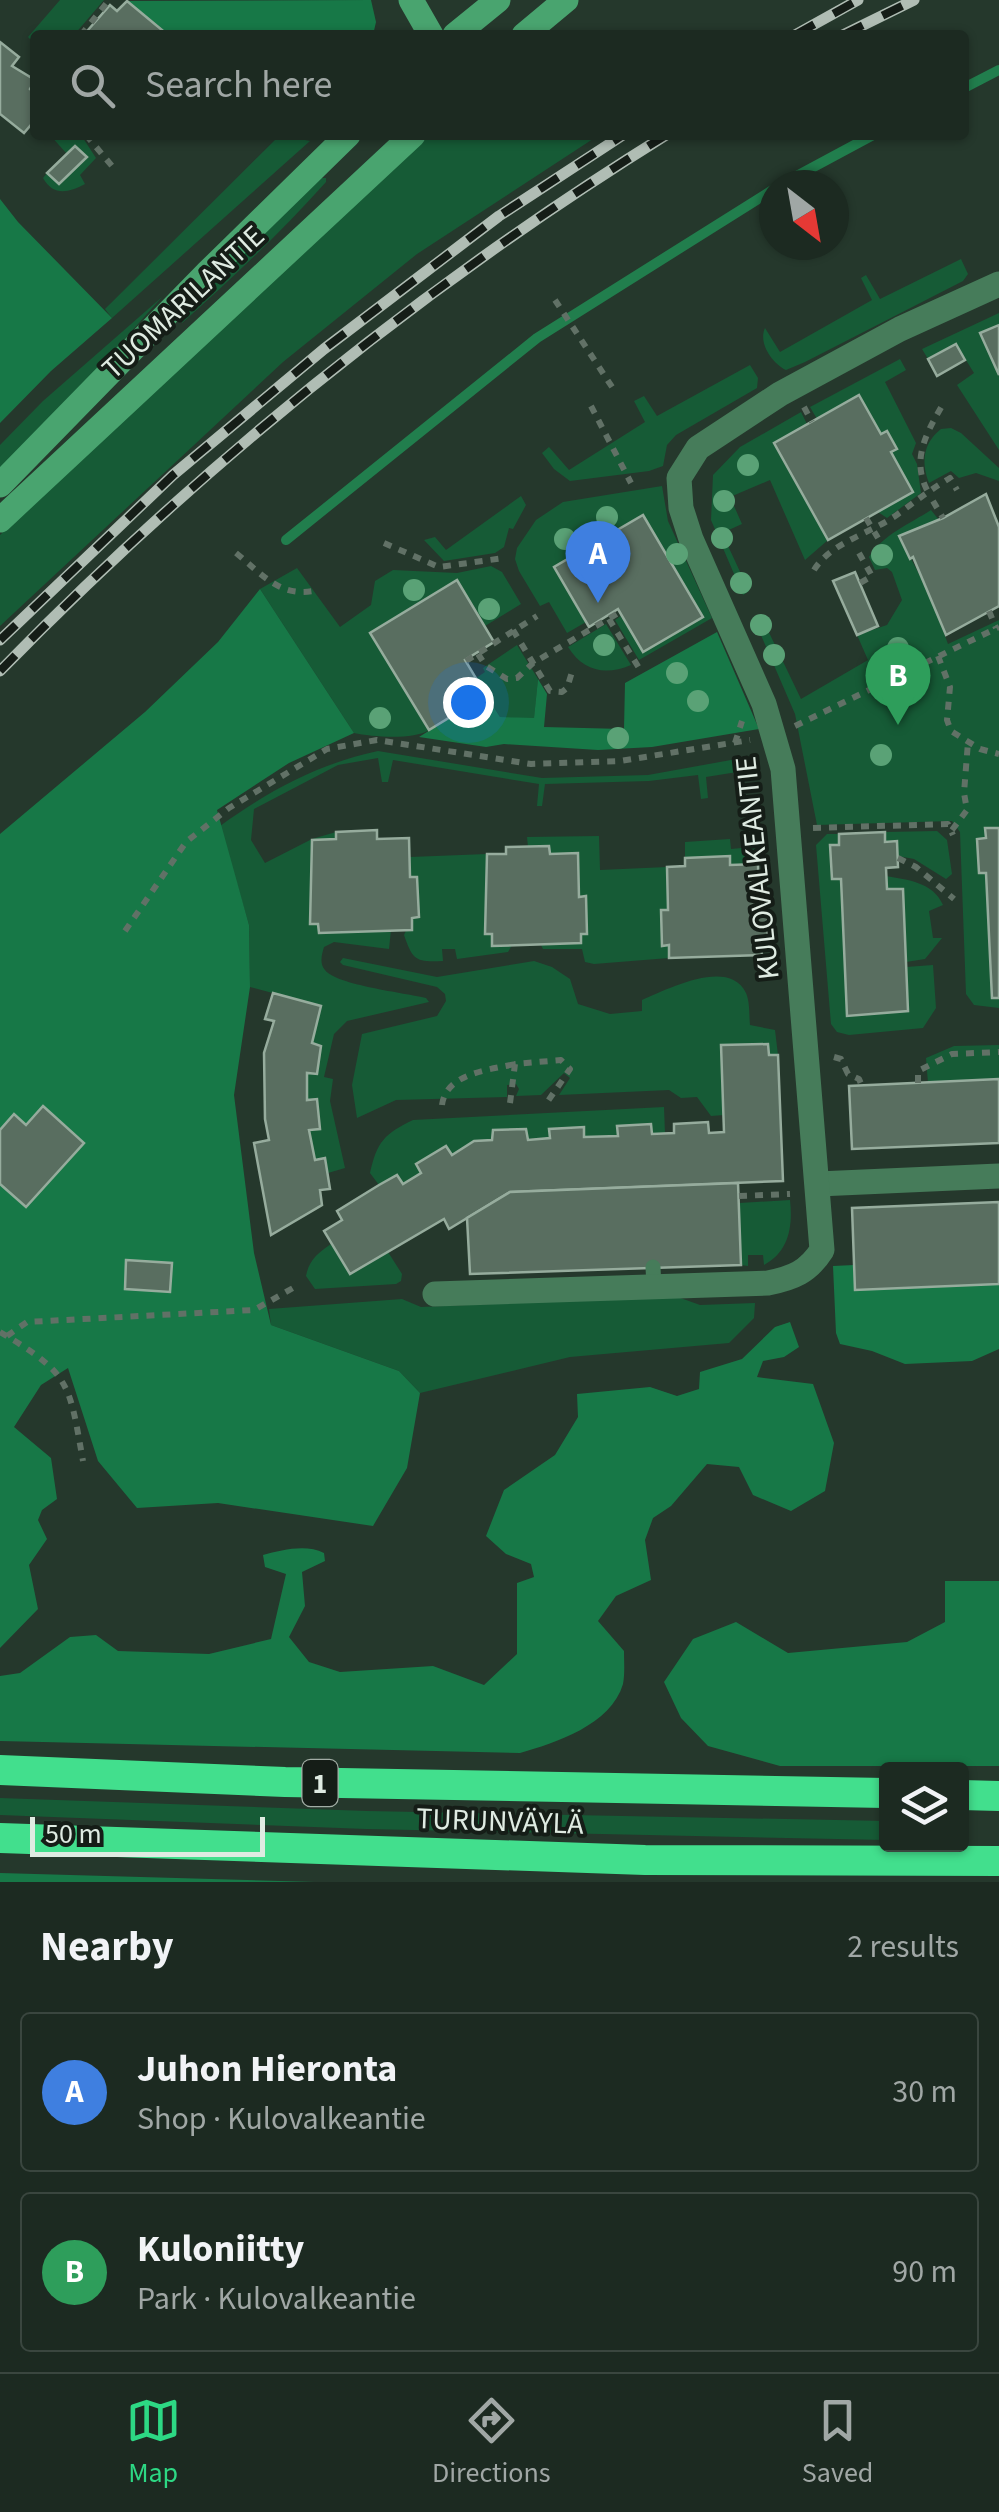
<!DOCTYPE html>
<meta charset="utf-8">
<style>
:root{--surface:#1c2a21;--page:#25322a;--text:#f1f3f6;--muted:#a0a7a5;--line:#3a463f;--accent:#2dd884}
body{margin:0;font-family:"Source Sans 3",sans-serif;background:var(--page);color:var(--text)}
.controls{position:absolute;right:30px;bottom:30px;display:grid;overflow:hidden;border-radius:10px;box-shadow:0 2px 8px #0004}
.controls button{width:90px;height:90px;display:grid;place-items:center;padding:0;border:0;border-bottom:2px solid var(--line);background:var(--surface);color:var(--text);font:50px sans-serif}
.compass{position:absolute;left:759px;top:170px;width:90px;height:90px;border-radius:50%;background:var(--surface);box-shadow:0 2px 8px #0004;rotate:149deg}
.scale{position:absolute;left:30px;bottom:25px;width:235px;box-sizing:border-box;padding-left:10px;border:5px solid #dfebe2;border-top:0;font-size:28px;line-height:35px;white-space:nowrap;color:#dfebe2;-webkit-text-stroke:8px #151d17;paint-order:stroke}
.you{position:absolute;left:468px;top:702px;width:35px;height:35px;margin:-25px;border:8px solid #fff;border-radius:50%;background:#1a73e8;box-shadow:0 0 0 15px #1a73e833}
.badge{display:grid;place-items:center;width:65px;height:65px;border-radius:50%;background:var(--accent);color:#fff;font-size:32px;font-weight:700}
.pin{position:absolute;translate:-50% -82px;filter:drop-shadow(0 2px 5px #0008)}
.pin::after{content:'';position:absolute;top:52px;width:35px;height:30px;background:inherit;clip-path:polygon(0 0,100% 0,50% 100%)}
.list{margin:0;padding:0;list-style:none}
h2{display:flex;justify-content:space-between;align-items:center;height:130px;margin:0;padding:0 40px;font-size:42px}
h2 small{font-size:32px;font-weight:400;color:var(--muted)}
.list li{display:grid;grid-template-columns:65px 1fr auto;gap:30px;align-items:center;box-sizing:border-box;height:160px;margin:0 20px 20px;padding:0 20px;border:2px solid var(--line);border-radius:10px}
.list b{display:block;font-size:38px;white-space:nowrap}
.list p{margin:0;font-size:32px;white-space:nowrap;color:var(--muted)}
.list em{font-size:32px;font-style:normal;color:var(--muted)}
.icon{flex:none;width:55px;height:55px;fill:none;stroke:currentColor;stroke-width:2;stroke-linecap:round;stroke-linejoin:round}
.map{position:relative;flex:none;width:999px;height:1882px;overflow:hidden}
.search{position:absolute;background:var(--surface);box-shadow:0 2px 8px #0004;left:30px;right:30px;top:30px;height:110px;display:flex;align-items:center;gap:25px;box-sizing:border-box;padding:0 35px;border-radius:10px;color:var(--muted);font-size:38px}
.sheet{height:490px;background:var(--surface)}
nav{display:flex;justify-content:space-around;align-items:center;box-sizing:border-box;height:140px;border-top:2px solid var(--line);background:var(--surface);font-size:28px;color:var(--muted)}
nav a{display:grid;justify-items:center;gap:5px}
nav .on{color:var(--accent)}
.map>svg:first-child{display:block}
.green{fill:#165b36}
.forest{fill:#177847}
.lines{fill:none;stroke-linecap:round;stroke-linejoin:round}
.stream{stroke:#217e4d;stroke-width:10}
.building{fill:#596e60;stroke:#96ac9d;stroke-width:2.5}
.path{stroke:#617166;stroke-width:6;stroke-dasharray:8 8;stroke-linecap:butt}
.lane{stroke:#467c5a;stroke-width:15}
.street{stroke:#467c5a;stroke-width:25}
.secondary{stroke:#49a46f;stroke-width:25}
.highway{stroke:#42df8d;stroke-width:30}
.rail-casing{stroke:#b0bdb4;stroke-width:11}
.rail{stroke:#151d17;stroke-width:8;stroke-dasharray:22;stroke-linecap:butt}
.tree{fill:#5aa276}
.labels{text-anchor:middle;stroke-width:8;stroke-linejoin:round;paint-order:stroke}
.shield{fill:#151d17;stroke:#a2ada5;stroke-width:2.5}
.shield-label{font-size:28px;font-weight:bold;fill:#dfebe2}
.street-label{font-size:30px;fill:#dfebe2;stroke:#151d17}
</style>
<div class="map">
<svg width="999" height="1882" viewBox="0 0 999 1882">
<rect width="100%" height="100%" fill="#25382c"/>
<g class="green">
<path d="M60,0h44l-30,35h-39v9l-7,-7z"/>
<path d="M50,135h31l15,23 -16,17 5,9c-17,9 -32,12 -42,-6l4,-5 12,11 27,-27 -11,-11 -8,8z"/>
<path d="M280,135l30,6 -198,177 -7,-9z"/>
<path d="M428,135h171l-182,119 -134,108 -283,264v-91l244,-231z"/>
<path d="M318,178h8v4c-45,50 -93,96 -144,141v-8z"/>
<path d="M961,259l7,15 -5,7 -158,81 -19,8c-14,-7 -28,-27 -21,-42l15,24 92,-52 -11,-22 5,-3 14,24z"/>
<path d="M162,297l-162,182v-34l43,-44z"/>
<path d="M999,313v12l-18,9 18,41v75l-42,-65 17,-12 -18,-29 -28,15 -6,-10z"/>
<path d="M900,359l6,11 -21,12 31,61 -4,11 5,10 4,29 -34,25 -9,-6 35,-20 -25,-38 8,-5 -9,-18 -6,3 -22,-38 -42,23 -7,-12z"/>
<path d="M750,365l8,13 -1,10 -81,47 -9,10 -4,21 -14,5 -79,10 -16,-12 -12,-16 7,-6 20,23 76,-48 -11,-21 10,-5 13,20z"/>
<path d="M801,412l6,12 -33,20 54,96 -23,20 -35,-80 -40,17 12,27 -20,9 27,58 -6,4 -32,-75 2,-45 27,-28z"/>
<path d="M951,428l10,5 38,35v13l-23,-8 -17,5 -8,-7 -22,12c-8,-21 -6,-40 12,-54z"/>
<path d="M662,486l6,35 44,97 -73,42 -24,-40 7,-5 81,2 -60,-102 -89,52 32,55 -19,11 -18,-31 -9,4 -21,-35 -4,-12 2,-11 19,-28 27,-18z"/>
<path d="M521,496l5,9 -13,24 -4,-1 -5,19 -9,6 -51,8 -20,-21 11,-3 11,13z"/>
<path d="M931,510l8,10 -40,16 39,74 -2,2 12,32 51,-24v208h-13v10l-9,1 2,33 7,1 6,124 7,1v10l-25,-3 -8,-11 -6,-162 -8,-11 -135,4 -22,-111 -41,-95 7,-3 40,83 67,-39 -11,-25 30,-10 15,-25 -10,-28 -5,-4 -12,2 -6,-13c12,-21 42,-34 62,-47z"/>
<path d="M491,566l11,6 19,32 -36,22 -28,-46 -87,52 59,98c-15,10 -56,7 -75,3l-94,-144 37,-21 43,59 31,-22 4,-24 18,-11 64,3z"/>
<path d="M606,624l25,41c-26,11 -48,6 -63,-18z"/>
<path d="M517,645l21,34 -4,40 -34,-2 -24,-39 9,-6 -2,-4z"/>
<path d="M378,751l164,27 106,-3 105,-19 3,13 -50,8 2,21 -7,1 -3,-24 -49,6 -104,3 -3,22h-5l2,-22 -146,-24 -5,22h-6l-4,-24 -40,7 -84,44 -3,31 14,23 47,-24 24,-7v7l-24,1 -2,84h8l1,9 72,-3 -2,19 -55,-7 -10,5c-2,7 -5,16 1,23 11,15 81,23 101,28l3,4 -82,19 -13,13 -10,43 9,2 -3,22 15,67 -17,5 -3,-15 -10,2 -6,-30 11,-2 -4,-29 -9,1v-27l9,1 -4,-31 9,-37 -71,-19 -1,-62 -29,-99c50,-36 98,-62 158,-75z"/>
<path d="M937,831l10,9 5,34 -6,5 -32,-20 -16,-3 -1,-15 -12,1v-10z"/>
<path d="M752,833h5l1,31 -28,1 -1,-9 -44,2v-16l45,-3 1,10 21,-2z"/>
<path d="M827,834h12v11l-9,1 2,33h9l6,137 61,-5 -2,-44 27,-2 3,43 -13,20 -74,7 -12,-3 -6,-8 -15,-179z"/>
<path d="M599,836l1,34 67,-3 1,43 -7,1 1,34h7v13l-75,6 -9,-2 -3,-13h-39l-2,-4 40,-2v-9l6,-1 -1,-36h-7l-1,-44 -28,1 -22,-7 -1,-10z"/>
<path d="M487,854l-2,80h7l1,12 19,-1 -4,7 -51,7 -2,-10h-13l1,12c-27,1 -30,0 -39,-26l8,-17 7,-2 -2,-39h-7v-20z"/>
<path d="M886,876c22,4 47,6 57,29l-14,6 4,27h9l-17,21 -19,3 -3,-72 -16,-1z"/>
<path d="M343,958l94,19 97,-16 18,6 18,12 8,25 32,10 32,-3v-11c24,-10 87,-43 104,-7 4,9 3,22 4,32l25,5 3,25h-9l-2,-11 -45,1 2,70 -13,1 -14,-19 -16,1 -12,-8 -110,5 11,-17 -6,-5 -23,22 -25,1 3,-7 -3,-5 -9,1v12l-111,3 -39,18 -5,-33 10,-51 75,-18 9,-15 -1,-7 -8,-7 -94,-22 -3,-3z"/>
<path d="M999,1045v34l-71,4 -2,-25 28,-12z"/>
<path d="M664,1107l1,27h-13l-1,-10 -34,2 1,10 -34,1 -35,-7 1,8 -76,3 -22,14 -7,-8 -28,16 4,10 -18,11 -24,1 -9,-12c7,-31 14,-39 43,-53z"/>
<path d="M790,1200c3,26 -1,52 -26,65l-1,-10h-15v11l-7,-1 -2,-62z"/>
<path d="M331,1244l19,30 38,-22 14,22 -1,7 -5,3 -81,5 -9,-13c3,-16 12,-23 25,-32z"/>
<path d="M675,1296l25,9 55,-2 -1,15 -25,25 -159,14 -150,36 -21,-22 -128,-46 -2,-16 133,-10 19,8z"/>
<path d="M0,1798l367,13 519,10v19l-520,-11 -366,-14z"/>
</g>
<g class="forest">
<path d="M371,0l5,22 -3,13h-204l-42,-34z"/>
<path d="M0,199l18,23 94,96 -61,53 -51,52z"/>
<path d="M260,589l94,144 -65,30 -72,47 32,115 1,62 -16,108 20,158 17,72 128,46 21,22 -13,75 -34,58 -155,-23 -81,5 -39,-47 -30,-93 -27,17 -27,42 37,31 6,41 -15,11 -4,10 9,19 -18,26 9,44 -38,39v-814l145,-122 73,-70z"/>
<path d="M717,632l42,97 -107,18 -54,3 -94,-6 -18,3 -67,-10 67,-42 14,22 34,1 4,-39 9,15 -3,33 80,2 1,-46z"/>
<path d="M854,1265l1,25 144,-6v65l-27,12 -67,3 -33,-13 -32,-7 -4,-11 -3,-67z"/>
<path d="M790,1322l9,25 -15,10 -21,4 -6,16 56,7 21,59 -9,48 -34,20 -38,-16 -14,-28 -32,-3 -36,42 -18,12 -8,22 6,40 -35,16 -18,25 26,30c0,10 1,23 -1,33 -12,41 -68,59 -103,69l-520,-12v-65l20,-3 50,-36 26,-2 22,16 91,3 62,-15 15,-65 -21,-7 -2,-12c19,-5 43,-11 61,-2l1,8 -23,11 3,34 -16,31 20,25 31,10 93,-6 51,19 33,-31v-71l17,-6 -3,-13 -25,-10 -20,-18 18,-46 51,-35 23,-38 -1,-23 73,-7 27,9 22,-7 1,-17 42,-13 33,-32z"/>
<path d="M945,1581h54v185h-219l-72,-20 -27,-28 -17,-36 29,-43 43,-17 52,31 119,-11 38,-20z"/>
<path d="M0,1873l315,9h-315z"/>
</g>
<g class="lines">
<g class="stream">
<path d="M964,88l35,-18"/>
<path d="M780,185l93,-50"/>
<path d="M286,540l251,-202 237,-149"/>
</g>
</g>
<g class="building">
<path d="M127,1l41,34h-74l-6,-5 22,-25 7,6z"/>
<path d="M0,42l19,15 -7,9 23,14 -5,9 5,5v26l-11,13 -24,-19z"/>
<path d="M75,146l12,11 -28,27 -12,-11z"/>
<path d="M999,325v50l-19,-42z"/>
<path d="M956,344l9,16 -28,16 -9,-17z"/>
<path d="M859,395l22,39 6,-3 10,18 -6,3 22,40 -85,48 -54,-97z"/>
<path d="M986,494l13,33v79l-53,29 -33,-78 -3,2 -11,-23 44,-18z"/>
<path d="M643,515l60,102 -60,35 -25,-43 -29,18 -35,-60z"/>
<path d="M855,572l23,54 -21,9 -24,-54z"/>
<path d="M457,580l37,62 -29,18 21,35 -57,35 -59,-97z"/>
<path d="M985,828h14v170h-7l-6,-125h-7l-2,-34 9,-1z"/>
<path d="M377,830v9l32,-1 1,39h7l2,40 -7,1v12l-93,3 -1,-9h-8l2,-84 24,-1v-7z"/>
<path d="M885,832v10l12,-1 1,26 -12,1 1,21h16l5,122 -61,5 -6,-137h-9l-2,-34h9v-11z"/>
<path d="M549,846l1,8 28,-1 1,44 7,-1 1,38h-6v9l-89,3v-12h-7l2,-80h19v-7z"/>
<path d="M730,856v9l28,-1 1,45 8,-1 1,35 -7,1 1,11 -93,3v-13l-7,1 -1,-36h7l-1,-43 18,-1v-8z"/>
<path d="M273,993l48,13 -9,37 9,3 -4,28 -10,-1v27l10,-1 3,30 -11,1 6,30 10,-2 5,31 -10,1 2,15 -51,30 -17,-92 15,-3 -4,-21 -1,-66 10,-32 -9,-2z"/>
<path d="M768,1044l1,11h9l5,126 -273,11 -61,37 -5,-10 -94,55 -26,-43 18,-11 -5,-9 42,-26 18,-10 6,9 18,-11 -5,-9 30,-18 6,9 22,-14 18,-1 1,-10 33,-1 2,11 22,-2 -1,-9 35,-2v10l34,-1 -1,-10 34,-2 1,10 22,-1v-9l34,-2 1,11 15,-1 -3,-87z"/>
<path d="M999,1079v64l-147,6 -3,-63z"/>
<path d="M43,1106l41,37 -58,64 -26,-23v-54l14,-16 12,11z"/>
<path d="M738,1183l3,82 -271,9 -3,-56 43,-26z"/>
<path d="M999,1202v82l-144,6 -3,-82z"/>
<path d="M126,1260l46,3 -2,29 -45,-3z"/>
</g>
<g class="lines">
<g class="path">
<path d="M81,35l28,-35"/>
<path d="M86,135l26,31"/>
<path d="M555,300l61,93"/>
<path d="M591,406l40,77"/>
<path d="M804,407l8,15"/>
<path d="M927,490c-16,-31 0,-58 16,-86"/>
<path d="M933,501l10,17"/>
<path d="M866,518l12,20"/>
<path d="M384,543l55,24 65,-9"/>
<path d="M236,553c27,22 45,46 82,37"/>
<path d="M859,553l13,23 -12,7"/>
<path d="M814,570c17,-28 58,-37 84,-56 18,-13 33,-25 52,-36l7,12"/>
<path d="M989,611l7,17"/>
<path d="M609,619l30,49"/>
<path d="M513,630l37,61 12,1 5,-4 5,-16"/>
<path d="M478,654l8,12 21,13 10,-1 16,-15 87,-51"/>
<path d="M938,656l12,31 -3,33 4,11 29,18 19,5"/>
<path d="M466,661l71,-45"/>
<path d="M795,726l204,-99"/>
<path d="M735,743l7,-22"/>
<path d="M813,828l135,-4 5,11"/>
<path d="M952,830l15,-20 -3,-17 4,-51"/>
<path d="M898,858l18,9 38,32"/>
<path d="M125,931l61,-89 43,-34 98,-59 50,-9 154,24 89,-3 130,-21"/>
<path d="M834,1057l7,2 7,15 11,5 3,7"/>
<path d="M918,1083v-12l34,-17 47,-2"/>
<path d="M510,1103l5,-39 46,-4 9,9 -22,32"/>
<path d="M442,1105c4,-32 47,-35 73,-41"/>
<path d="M739,1196l51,-2"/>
<path d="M0,1332c71,42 69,51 83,129"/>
<path d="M7,1336l20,-14 227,-12 39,-22"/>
</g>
<path class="lane" d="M653,1267l1,20"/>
<g class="street">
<path d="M818,1184l181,-8"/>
<path d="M435,1294l333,-11c25,-5 40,-11 54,-33l-39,-481 -19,-65 -73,-165 -10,-31 -2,-30 19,-30 82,-54 120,-65 99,-45"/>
</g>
<g class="secondary">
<path d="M411,0l20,35"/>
<path d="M455,35l43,-35"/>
<path d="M524,35l42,-35"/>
<path d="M0,485l207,-212 141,-138"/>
<path d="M0,520l413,-385"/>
</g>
<g class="highway">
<path d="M0,1770l285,12 601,11"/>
<path d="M962,1795l37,1"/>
<path d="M0,1838l645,22 354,1"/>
</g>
<defs>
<g id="rail">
<path d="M795,35l63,-35"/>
<path d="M843,35l71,-35"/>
<path d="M0,640l173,-165 151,-126 175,-133 124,-81"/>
<path d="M0,671c200,-205 423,-385 666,-536"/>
</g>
</defs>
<use href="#rail" class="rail-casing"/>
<use href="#rail" class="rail"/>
</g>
<g class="tree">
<circle cx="748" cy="465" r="11"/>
<circle cx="724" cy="501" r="11"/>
<circle cx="607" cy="517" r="11"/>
<circle cx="722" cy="538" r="11"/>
<circle cx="565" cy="539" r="11"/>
<circle cx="677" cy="554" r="11"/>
<circle cx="882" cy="555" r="11"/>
<circle cx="741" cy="583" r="11"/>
<circle cx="414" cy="590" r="11"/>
<circle cx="489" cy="609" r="11"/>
<circle cx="761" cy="625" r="11"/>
<circle cx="604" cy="645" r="11"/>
<circle cx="898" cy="648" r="11"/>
<circle cx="774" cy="655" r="11"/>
<circle cx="677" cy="673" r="11"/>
<circle cx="698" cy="701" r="11"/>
<circle cx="380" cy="718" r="11"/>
<circle cx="618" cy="738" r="11"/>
<circle cx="881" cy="755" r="11"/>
</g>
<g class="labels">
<rect class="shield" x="302.5" y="1760" width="35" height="46" rx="8"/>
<g class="shield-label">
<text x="320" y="1793">1</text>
</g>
<g class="street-label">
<text transform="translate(183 302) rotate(-43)" y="10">TUOMARILANTIE</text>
<text transform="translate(757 868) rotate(-96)" y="10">KULOVALKEANTIE</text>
<text transform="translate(500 1821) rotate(2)" y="10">TURUNVÄYLÄ</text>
</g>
</g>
</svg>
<div class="controls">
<button><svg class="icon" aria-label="layers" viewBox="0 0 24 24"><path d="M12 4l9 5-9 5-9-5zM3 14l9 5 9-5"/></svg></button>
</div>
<svg class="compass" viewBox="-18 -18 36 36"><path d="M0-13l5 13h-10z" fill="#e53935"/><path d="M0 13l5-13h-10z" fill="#a0a7a5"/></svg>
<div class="scale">50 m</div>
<div class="you"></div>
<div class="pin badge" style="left:598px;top:603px;background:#3f7fe0">A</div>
<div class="pin badge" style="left:898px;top:725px;background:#2e9e5b">B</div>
<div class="search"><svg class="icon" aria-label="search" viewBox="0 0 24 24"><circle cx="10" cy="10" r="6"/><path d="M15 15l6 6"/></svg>Search here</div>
</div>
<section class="sheet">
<h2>Nearby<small>2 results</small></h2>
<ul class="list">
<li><span class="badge" style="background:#3f7fe0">A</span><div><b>Juhon Hieronta</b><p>Shop · Kulovalkeantie</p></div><em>30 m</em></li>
<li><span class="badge" style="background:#2e9e5b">B</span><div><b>Kuloniitty</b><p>Park · Kulovalkeantie</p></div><em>90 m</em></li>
</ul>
</section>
<nav>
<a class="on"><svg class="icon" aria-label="map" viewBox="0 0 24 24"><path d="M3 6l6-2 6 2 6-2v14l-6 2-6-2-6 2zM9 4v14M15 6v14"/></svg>Map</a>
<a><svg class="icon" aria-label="directions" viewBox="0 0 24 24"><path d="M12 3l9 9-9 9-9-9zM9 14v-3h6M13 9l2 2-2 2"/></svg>Directions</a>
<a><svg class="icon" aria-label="saved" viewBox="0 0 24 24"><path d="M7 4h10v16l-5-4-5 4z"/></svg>Saved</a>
</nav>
